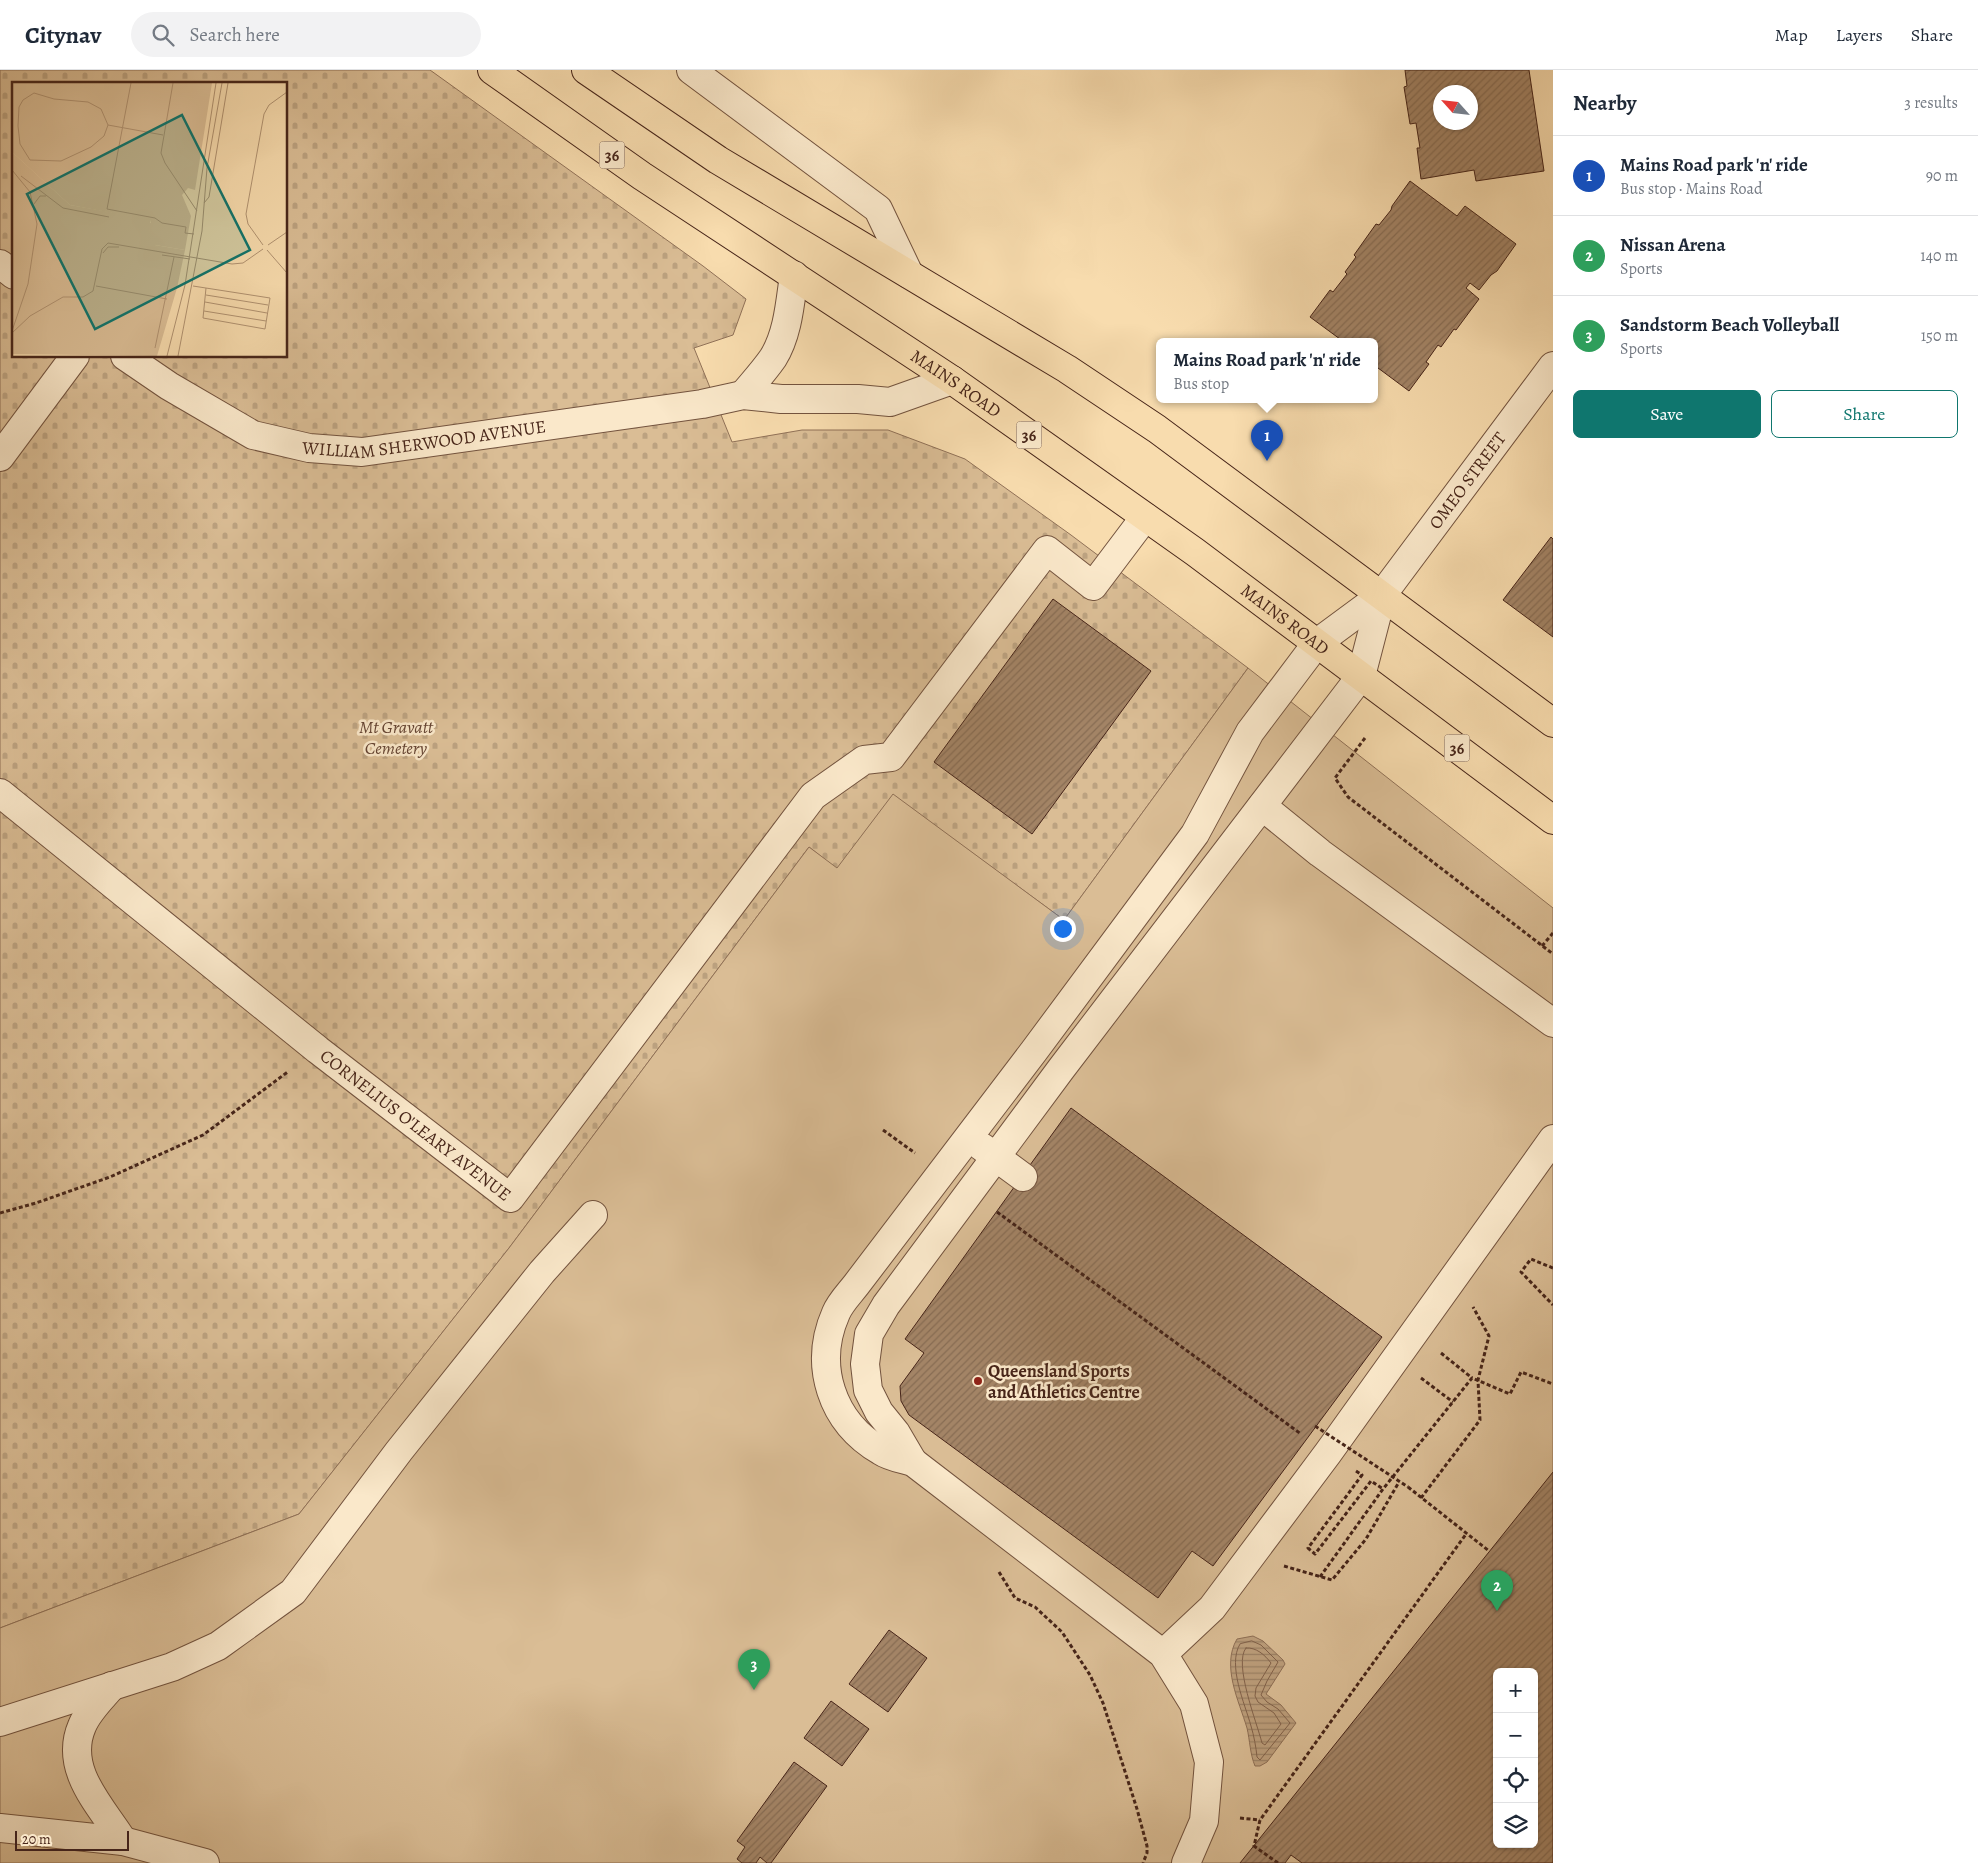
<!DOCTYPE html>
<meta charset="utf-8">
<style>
:root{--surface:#fff;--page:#f2f2f3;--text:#1f2937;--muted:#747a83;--line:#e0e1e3;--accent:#0f766e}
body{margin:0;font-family:Alegreya,serif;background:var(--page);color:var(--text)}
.controls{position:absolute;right:15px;bottom:15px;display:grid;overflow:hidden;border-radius:8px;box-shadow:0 1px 4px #0004}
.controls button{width:45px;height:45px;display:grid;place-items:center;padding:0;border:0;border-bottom:1px solid var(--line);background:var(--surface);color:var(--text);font:25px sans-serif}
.compass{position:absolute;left:1433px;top:15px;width:45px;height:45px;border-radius:50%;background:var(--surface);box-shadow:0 1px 4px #0004;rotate:297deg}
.scale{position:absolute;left:15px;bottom:12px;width:114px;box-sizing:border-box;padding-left:5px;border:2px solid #472519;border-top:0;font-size:14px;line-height:18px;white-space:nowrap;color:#472519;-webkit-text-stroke:4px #fae8ca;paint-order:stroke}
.you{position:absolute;left:1062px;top:858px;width:18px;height:18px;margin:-12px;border:4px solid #fff;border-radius:50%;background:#1a73e8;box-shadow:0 0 0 8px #1a73e833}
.badge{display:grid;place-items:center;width:32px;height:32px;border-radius:50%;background:var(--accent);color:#fff;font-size:16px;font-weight:700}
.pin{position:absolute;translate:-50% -41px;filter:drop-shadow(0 1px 2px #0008)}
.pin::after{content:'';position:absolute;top:26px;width:18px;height:15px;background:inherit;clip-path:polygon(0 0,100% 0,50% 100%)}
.popup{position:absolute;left:1156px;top:268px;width:222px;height:65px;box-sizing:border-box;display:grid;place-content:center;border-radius:8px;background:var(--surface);filter:drop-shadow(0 1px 4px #0005);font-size:16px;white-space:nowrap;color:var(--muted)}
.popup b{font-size:19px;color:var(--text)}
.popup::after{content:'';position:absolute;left:50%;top:100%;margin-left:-10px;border:10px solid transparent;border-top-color:var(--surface)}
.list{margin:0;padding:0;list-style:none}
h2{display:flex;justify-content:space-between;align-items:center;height:65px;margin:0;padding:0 20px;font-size:21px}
h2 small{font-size:16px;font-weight:400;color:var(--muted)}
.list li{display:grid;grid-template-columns:32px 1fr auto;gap:15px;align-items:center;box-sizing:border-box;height:80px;padding:0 20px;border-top:1px solid var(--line)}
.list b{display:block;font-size:19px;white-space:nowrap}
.list p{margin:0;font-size:16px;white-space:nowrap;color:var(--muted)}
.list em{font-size:16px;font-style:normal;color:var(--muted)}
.actions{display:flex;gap:10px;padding:15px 20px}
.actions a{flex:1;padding:11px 0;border:1px solid var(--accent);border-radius:8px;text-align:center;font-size:18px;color:var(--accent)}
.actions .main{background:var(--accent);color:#fff}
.icon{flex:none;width:28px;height:28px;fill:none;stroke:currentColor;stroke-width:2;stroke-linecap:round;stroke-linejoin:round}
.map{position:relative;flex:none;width:1553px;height:1793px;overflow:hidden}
header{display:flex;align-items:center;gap:30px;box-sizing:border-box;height:70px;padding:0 25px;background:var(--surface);border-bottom:1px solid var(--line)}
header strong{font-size:24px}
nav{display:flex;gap:28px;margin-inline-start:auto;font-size:18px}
.search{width:350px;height:45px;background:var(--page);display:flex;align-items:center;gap:12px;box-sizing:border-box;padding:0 18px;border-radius:28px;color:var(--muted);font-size:19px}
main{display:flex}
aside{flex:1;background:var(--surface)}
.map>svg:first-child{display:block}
.cemetery{fill:url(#cemetery-stones);stroke:#907157;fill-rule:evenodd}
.pitch{fill:#dabd95;stroke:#907157;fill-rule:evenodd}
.water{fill:url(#water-rules);stroke:#8d6e54}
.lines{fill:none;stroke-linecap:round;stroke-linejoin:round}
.shore{stroke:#82624a;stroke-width:1}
.building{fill:url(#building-hatch);stroke:#472519;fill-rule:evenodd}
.minor-casing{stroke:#73533e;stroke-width:30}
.major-casing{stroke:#472519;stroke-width:30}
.path{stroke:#472519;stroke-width:3;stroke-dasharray:4 2.5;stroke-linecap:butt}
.minor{stroke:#fae8ca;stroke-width:28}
.major{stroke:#f8dcae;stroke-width:28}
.path-bridge{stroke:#472519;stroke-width:3;stroke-dasharray:4 2.5;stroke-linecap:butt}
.poi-dot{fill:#8f2418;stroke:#fae8ca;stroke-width:2}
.labels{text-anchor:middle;stroke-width:5;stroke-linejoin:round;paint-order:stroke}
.shield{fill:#fae8ca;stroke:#7d604e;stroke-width:1}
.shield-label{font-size:16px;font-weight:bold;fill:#472519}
.street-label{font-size:18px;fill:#472519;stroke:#fae8ca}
.park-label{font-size:18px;font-style:italic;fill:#644332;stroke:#fae8ca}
.poi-label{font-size:18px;font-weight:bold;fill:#472519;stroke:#fae8ca;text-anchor:start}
.inset-road{fill:none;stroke:#b19372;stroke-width:1}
.view{fill:#0f766e;fill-opacity:0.15;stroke:#0f766e;stroke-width:2.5}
.inset-edge{fill:none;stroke:#472519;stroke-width:2.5}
</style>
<header>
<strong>Citynav</strong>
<div class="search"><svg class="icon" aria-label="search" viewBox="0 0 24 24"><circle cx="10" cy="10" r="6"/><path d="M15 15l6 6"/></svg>Search here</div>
<nav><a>Map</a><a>Layers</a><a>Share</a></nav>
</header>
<main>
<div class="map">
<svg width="1553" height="1793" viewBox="0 0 1553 1793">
<defs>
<pattern id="cemetery-stones" width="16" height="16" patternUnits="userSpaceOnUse" patternTransform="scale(1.25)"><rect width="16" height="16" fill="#dabd95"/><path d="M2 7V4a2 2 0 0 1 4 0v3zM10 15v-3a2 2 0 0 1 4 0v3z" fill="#bca280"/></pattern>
<pattern id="water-rules" width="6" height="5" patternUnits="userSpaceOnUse" patternTransform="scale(1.25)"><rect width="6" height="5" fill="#bc9e7b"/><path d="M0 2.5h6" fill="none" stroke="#9b8164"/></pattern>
<pattern id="building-hatch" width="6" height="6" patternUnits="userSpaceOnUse" patternTransform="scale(1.25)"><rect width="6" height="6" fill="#a38466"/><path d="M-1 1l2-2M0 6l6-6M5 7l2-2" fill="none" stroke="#876c53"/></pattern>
</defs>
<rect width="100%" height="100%" fill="#f8dcae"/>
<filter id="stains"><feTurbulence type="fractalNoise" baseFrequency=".004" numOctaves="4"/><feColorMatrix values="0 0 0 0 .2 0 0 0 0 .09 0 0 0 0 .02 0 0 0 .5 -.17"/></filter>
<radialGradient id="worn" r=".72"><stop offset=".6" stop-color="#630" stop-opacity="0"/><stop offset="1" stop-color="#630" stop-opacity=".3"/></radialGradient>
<path class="cemetery" d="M0,0h430l273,196 43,33 -13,36 -39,13 38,94 70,-12h86l77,29 106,76 177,133 -184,252 -171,-125 -56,74 -28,-22 -300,401 -210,266 -299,114zM14,14h272v272h-272z"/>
<path class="pitch" d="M1248,598l305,240v955h-1553v-235l299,-114 210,-266 300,-401 28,21 56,-74 171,126zM1497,1602h37v172h-37z"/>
<path class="water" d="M1253,1566l10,5 20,19 2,4 -19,30 15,11 15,18 -29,39 -7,4h-5c-5,-12 -5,-25 -8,-38 -8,-27 -26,-62 -10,-89z"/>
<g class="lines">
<g class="shore">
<path d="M1252,1571l9,4 17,17 -11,19 -6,14 6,7 11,7 12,14 -30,37 -3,-3c-1,-10 -3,-21 -6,-31 -6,-22 -24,-61 -11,-82z"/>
<path d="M1246,1578c10,-1 19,7 25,15l-15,25 -1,8 3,6 16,11 7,11 -16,21 -3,-2c-5,-20 -29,-80 -16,-95z"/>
</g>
</g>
<g class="building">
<path d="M1405,0h124l15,101 -68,10 -2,-11 -53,9 -4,-31h3l-4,-25 -6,1 -6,-37 3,-1zM1440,22h30v30h-30z"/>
<path d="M1410,111l47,35 8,-10 51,38 -19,27 -6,4 -12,15 -9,-7 -4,5 13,11 -23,31 -2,-1 -13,18 -3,-2 -12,17 3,2 -20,27 -35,-26v-23h-30l-34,-25 20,-27 3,2 14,-18 -2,-2 11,-15 -2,-2 22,-31 3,1 12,-15 1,-4z"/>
<path d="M1551,467l2,2v98l-50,-37z"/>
<path d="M1053,529l98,72 -119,163 -98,-72z"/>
<path d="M1071,1038l311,229 -169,229 -21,-15 -34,47 -249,-183 -8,-14 -1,-15 24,-33 -19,-14z"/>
<path d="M1553,1402v391h-251l-11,-8 -6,8h-45zM1497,1602h37v172h-37z"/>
<path d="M889,1560l38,28 -39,54 -39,-28z"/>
<path d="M831,1631l38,28 -27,37 -38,-28z"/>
<path d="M794,1692l33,24 -56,77h-4l-7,-6 -4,6h-14l-5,-4 8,-12 -8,-6z"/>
</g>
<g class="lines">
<defs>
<g id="minor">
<path d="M691,0l187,139 31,65"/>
<path d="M0,194l14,11"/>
<path id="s1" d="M125,286l44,30 84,49 56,13 53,4 340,-48 41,-9 38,4h77l32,3 62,-22"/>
<path d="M743,325c10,-12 21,-24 30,-37 15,-24 17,-55 21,-83"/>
<path d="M0,387l75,-101"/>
<path id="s2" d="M0,723l318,257 192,148 303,-402 51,-36 27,-3 156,-207 46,36 52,-69"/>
<path d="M1262,736l58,47 233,170"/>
<path d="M982,1077l41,30"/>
<path d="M913,1392l-17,-29 -17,-21 -11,-22 -3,-26 4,-30 17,-29 175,-236 300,-393 21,-81"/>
<path d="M1163,1584l49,-46 116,-155 225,-314"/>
<path d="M112,1616c-10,12 -24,25 -30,40 -19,44 20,81 41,115"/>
<path d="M0,1652l172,-55 46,-21 75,-54 106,-141 143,-179 51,-57"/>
<path d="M0,1758l123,13 82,22"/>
<path id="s3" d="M1186,1793l18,-42 5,-59 -15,-58 -31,-50 -250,-192c-10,-3 -23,-5 -32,-11 -50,-29 -68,-86 -45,-138 4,-10 13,-19 20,-28l178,-234 161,-217 55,-102 67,-89 65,-48 171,-229"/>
</g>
<g id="major">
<path id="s4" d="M492,0l150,106 310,204 243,172 358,268"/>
<path d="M586,0l132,90 349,209 90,60 396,294"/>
</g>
</defs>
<use href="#minor" class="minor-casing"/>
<use href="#major" class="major-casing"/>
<g class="path">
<path d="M1365,668l-30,40 13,19 205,157"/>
<path d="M1542,876l11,-13"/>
<path d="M883,1060l32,23"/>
<path d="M997,1142l304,222"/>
<path d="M0,1143l36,-10 74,-26 93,-42 86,-64"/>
<path d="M1553,1198l-22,-9 -10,13 32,33"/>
<path d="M1441,1283l31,25"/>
<path d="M1421,1308l32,24"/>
<path d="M1356,1401l6,4 -54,73 7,6 56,-73 12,8"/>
<path d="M1408,1417l81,64"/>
<path d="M1421,1428l59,-78 -2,-40 11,-44 -16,-29"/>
<path d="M1284,1496l48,14 34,-41 33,-57"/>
<path d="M999,1502l16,26 20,9 27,25 28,43 13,28 34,106 10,37v7l-4,10"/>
<path d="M1320,1507l63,-88 89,-111 38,16 11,-22 32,12"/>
<path d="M1240,1748l20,2"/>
<path d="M1278,1793l-24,-17 6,-26 206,-286"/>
</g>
<use href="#minor" class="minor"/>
<use href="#major" class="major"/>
<path class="path-bridge" d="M1315,1356l93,61"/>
</g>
<circle class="poi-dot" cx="978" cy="1311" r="5"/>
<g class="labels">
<g class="shield">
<rect x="599.5" y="71.5" width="25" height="27" rx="4"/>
<rect x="1016.5" y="351.5" width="25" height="27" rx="4"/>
<rect x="1444.5" y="664.5" width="25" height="27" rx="4"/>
</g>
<g class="shield-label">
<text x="612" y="91">36</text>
<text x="1029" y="371">36</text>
<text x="1457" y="684">36</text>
</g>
<g class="street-label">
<text dy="6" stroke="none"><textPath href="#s4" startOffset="560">MAINS ROAD</textPath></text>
<text dy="6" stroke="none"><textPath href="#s1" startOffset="324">WILLIAM SHERWOOD AVENUE</textPath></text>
<text dy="6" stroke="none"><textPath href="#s3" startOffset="1782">OMEO STREET</textPath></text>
<text dy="6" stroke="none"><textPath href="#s4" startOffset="965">MAINS ROAD</textPath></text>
<text dy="6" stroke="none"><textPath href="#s2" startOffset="532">CORNELIUS O'LEARY AVENUE</textPath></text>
</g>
<g class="park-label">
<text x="396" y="663">Mt Gravatt<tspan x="396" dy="21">Cemetery</tspan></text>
</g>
<g class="poi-label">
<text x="988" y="1307">Queensland Sports<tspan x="988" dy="21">and Athletics Centre</tspan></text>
</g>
</g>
<g transform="translate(12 12)">
<rect width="275" height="275" fill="#f8dcae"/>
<path d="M0,1h200l-17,107 -7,-2 -6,7 9,21 -6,34 -30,-5 -5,-25 -80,-15 -58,-53z" fill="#dabd95"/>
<path d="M0,70l58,53 80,14v4l9,1 -4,21 30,5 -8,38 -20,68 -145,-2z" fill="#dabd95"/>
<path class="inset-road" d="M119,1l-24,126 48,9 7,5 24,4 -1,6 9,1M161,1l-12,70 4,10 32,48M22,11l20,6 34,3 13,7 7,16 -4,11 -13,11 -30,14 -31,-1 -10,-16 -2,-18 1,-19 4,-7zM96,43l55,10M0,88l18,22 7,32 -9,60 -16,47M9,94l42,32 46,9M192,121l5,-6 19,-114M22,122l6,-8h6M251,163l-15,-21 -2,-10 18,-100 5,-9 18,-13M256,163l19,-13M255,168l20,23M91,171l5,-6h11M150,173l28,4M84,204l71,13M181,204l77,12 -5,31 -62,-11 3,-30M194,213l62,10M193,220l62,11M192,229l62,10M0,251l18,-17 33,-19h20l10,-6 9,-42 6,-6 124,21 11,-1 20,-14M143,266l19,-91M155,274l18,-71 31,-202M166,274l24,-125 5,-63 15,-85"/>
<path class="view" d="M170,33l68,135 -155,79 -68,-135z"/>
<rect width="275" height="275" class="inset-edge"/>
</g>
<rect width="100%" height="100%" filter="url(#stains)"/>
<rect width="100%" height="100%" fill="url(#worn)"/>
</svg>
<div class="controls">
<button>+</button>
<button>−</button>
<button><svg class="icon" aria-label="locate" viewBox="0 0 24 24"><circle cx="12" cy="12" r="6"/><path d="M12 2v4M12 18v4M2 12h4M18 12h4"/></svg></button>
<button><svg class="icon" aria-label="layers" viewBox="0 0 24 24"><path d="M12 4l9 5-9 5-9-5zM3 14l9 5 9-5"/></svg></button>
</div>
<svg class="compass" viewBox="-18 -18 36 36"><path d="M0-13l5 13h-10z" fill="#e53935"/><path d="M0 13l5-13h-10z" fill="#747a83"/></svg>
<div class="scale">20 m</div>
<div class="you"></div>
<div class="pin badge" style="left:1267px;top:391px;background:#1a4fb4">1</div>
<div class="popup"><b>Mains Road park 'n' ride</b>Bus stop</div>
<div class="pin badge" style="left:1497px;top:1541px;background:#2e9e5b">2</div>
<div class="pin badge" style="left:754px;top:1620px;background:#2e9e5b">3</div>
</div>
<aside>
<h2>Nearby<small>3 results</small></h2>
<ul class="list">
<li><span class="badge" style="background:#1a4fb4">1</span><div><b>Mains Road park 'n' ride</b><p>Bus stop · Mains Road</p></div><em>90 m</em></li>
<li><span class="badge" style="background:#2e9e5b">2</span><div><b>Nissan Arena</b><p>Sports</p></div><em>140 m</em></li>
<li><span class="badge" style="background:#2e9e5b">3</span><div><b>Sandstorm Beach Volleyball</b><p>Sports</p></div><em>150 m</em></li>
</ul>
<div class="actions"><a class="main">Save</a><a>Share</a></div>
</aside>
</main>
